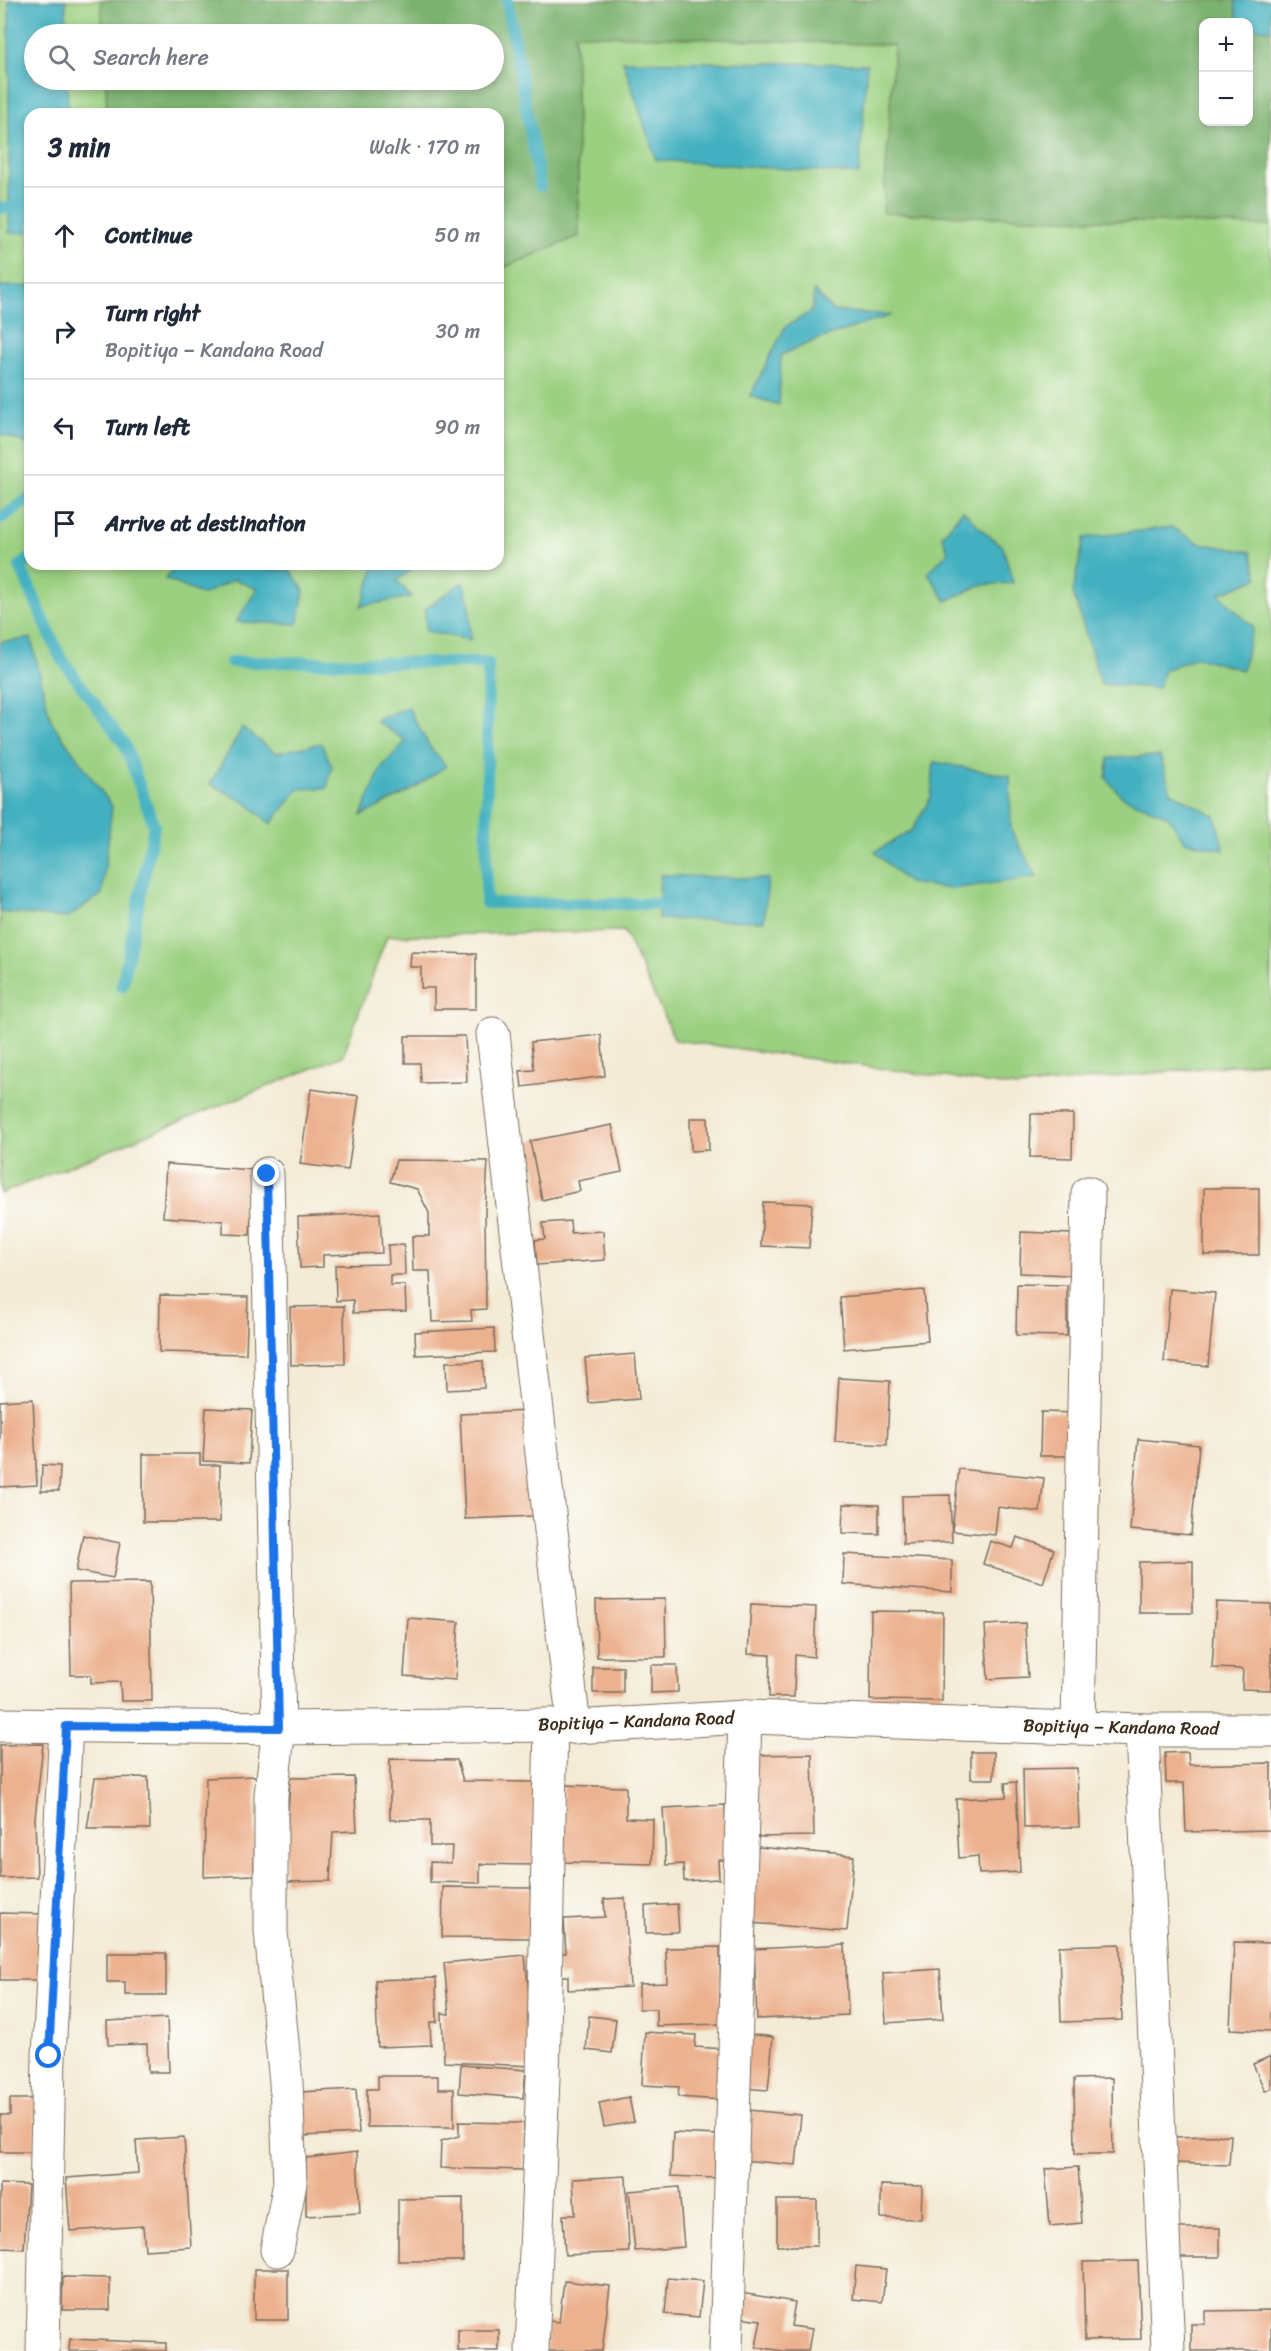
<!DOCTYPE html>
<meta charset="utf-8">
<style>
:root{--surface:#fff;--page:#f6f6f7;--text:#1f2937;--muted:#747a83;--line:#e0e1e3}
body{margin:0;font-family:Sriracha,sans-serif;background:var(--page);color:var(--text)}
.controls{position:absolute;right:18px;top:18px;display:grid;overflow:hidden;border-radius:12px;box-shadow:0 3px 9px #0003}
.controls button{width:54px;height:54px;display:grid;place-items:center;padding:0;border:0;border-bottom:2px solid var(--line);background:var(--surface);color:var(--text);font:30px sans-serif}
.stop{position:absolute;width:18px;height:18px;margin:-14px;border:4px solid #1a73e8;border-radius:50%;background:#fff}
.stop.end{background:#1a73e8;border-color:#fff;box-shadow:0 2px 6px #0008}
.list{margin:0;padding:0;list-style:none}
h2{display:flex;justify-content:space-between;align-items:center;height:78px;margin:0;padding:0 24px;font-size:26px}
h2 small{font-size:20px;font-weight:400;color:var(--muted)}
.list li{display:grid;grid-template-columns:39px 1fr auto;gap:18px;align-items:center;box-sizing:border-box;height:96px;padding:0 24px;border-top:2px solid var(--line)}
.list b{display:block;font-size:22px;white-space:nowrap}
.list p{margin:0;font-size:20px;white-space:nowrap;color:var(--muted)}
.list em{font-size:20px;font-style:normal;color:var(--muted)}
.icon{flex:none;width:33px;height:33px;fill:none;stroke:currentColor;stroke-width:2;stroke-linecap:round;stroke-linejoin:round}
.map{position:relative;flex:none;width:1271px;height:2351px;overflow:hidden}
.search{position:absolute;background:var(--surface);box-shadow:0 3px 9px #0003;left:24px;top:24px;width:480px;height:66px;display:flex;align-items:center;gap:15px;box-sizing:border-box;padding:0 21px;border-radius:33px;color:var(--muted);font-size:22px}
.panel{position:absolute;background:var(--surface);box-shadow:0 3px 9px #0003;left:24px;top:108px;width:480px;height:462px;border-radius:18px}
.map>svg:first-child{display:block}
.green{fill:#9bd081;stroke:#6b7d50;stroke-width:1.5}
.forest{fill:#7cb26f;stroke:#5c6e46;stroke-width:1.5;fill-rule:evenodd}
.water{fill:#43b0c0;stroke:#3f6d6f;stroke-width:1.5}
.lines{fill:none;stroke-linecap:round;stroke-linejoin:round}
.stream{stroke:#43b0c0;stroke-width:12}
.building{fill:#ecb290}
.street-casing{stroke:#7b6e5e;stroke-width:35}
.secondary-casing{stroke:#7b6e5e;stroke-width:35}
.street{stroke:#fff;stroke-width:33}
.secondary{stroke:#fff;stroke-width:33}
.route{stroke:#1a73e8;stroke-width:8}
.labels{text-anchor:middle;stroke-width:4.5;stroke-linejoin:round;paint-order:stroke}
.street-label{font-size:18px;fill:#3b2a1e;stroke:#fdfcf7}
</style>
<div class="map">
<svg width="1271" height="2351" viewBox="0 0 1271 2351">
<rect width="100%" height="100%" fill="#fdfcf7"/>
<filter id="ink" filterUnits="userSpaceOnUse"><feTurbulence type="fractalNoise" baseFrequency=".0167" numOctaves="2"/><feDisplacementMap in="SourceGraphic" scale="12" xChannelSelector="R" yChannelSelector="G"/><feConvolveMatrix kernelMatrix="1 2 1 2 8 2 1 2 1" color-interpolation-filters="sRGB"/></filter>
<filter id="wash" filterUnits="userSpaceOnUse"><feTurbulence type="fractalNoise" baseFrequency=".008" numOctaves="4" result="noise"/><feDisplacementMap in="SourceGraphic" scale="24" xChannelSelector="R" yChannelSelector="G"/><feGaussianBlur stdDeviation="1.35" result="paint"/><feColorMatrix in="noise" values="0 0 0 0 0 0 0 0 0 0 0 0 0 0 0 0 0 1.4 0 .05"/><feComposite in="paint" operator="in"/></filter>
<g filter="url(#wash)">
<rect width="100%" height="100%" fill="#f3ebd6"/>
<path class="green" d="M0,0h101l2,34h-69v46h72l1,34h-77v450h468v-294l81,-34 -4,-202 319,11 -10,168 387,13v835l-255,26 -341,-47 -51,-109 -237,5 -44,120 -343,138z"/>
<path class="forest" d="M101,0h1170v226l-388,-13 11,-168 -319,-11 4,202 -81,34v-156h-391l-1,-34h388v-46h-391zM1204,22h44v100h-44z"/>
<g class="water">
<path d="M9,0h57v34h-32v46h33l1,34h-38v118l-21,1z"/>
<path d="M1235,0h36v30l-22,-3 -1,-5h-10z"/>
<path d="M623,61l244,3 -8,110 -203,-14z"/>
<path d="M0,286h30v159l-30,-11z"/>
<path d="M814,291l19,20 59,4 -76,25 -35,15 -2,50 -29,-9 35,-69 27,-16z"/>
<path d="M963,510l18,19 22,18 10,36 -32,2 -35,16 -18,-28 20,-21 -6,-16z"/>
<path d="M1171,527l28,16 52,9 7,26 -39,16 34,33 -11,43 -45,-13 -33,13 -6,18 -57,-4 -28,-92 11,-54z"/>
<path d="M177,564h86l2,6h25l14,20 -6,34 -62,-2 21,-33 -23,-10 -31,16 -38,-16z"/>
<path d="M372,564h47l-22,17 15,16 -51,9 12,-33z"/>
<path d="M463,582l7,24v34l-44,-9 -1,-22z"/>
<path d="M31,638l20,83 61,85 -10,88 -35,24 -67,-6v-270z"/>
<path d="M408,707l22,40 16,19 -36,25 -49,25 20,-48 25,-27 -31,-20z"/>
<path d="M242,728l34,25 45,-10 11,23 -5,22 -28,1 -28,35 -26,-22 -35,-18z"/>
<path d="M1160,756l11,36 44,24 9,34 -40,-9 -16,-25 -46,-19 -16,-19 3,-20z"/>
<path d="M934,762l76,14 1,54 26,47 -85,12 -44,-6 -33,-31 37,-22 19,-33z"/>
<path d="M660,875l108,4 -4,42 -106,-2z"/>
</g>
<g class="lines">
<g class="stream">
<path d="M507,0l33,186"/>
<path d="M0,208h9"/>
<path d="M0,519l30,-21"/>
<path d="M30,559l-10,7 40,91 65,88 29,81 -32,160"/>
<path d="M231,662l257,1 -2,240 186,1"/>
</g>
</g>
<g id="blocks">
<g class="building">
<path d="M411,952l65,2v55h-42v-21h-13v-21h-11z"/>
<path d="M601,1035l4,41 -83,11 -2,-16 14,-1 -3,-28z"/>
<path d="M405,1036h60l2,46 -46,1 -1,-20h-15z"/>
<path d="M311,1089l48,7 -11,74 -48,-6z"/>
<path d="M1031,1114h42l-1,44 -42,-1z"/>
<path d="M690,1118h18l1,32 -18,1z"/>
<path d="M612,1125l10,47 -44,9 2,10 -38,9 -12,-59z"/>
<path d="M396,1160l92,1 -3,51 1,97 -15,1 1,11 -40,1 -2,-51h-17l-1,-35h17v-23l-12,-24 -27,-7z"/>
<path d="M166,1164l88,6 -4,65 -27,-1v-13l-60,-4z"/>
<rect x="1204" y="1188" width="55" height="67"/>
<path d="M763,1202l49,2 -3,44 -48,-2z"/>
<path d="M380,1213l2,40 -59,2v12l-23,1 -2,-51z"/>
<path d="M570,1221l1,12 32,-2 2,29 -68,5 -2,-25 10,-1 -2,-16z"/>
<path d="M1021,1232l51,2 -2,41 -50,-2z"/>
<path d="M404,1244l1,31h-15v10h15l1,26 -53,2v-13l-17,1 -1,-36 54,-1 -1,-19z"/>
<path d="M1017,1284l50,1v51l-51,-1z"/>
<path d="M1170,1289l45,4 -7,73 -44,-4z"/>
<path d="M924,1290l4,51 -84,8 -4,-52z"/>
<path d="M160,1295l88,2 -2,57 -87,-2z"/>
<path d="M344,1306l1,58 -54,1 -1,-58z"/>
<path d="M494,1328l1,24 -79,3 -1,-23z"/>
<path d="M635,1354l4,45 -50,4 -4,-45z"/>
<path d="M483,1361l1,27 -37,2 -1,-28z"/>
<path d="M839,1378l51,3 -3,64 -52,-3z"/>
<path d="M33,1399l4,86 -37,2v-86z"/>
<path d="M206,1408l46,2 -3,53 -46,-2z"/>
<path d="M528,1411l5,105 -68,3 -5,-105z"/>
<path d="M1041,1412l36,1 -1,43h-36z"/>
<path d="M1138,1439l61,6 -8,90 -61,-5z"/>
<path d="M143,1454h57v11h20v57h-77z"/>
<path d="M42,1465l18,1 -1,25h-18z"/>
<path d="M959,1469l85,9 -4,34 -42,-5 -3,28 -43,-4z"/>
<path d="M950,1495l2,47 -49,2 -1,-48z"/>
<path d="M843,1504l36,1v29l-37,-1z"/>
<path d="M83,1535l37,8 -7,35 -37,-7z"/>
<path d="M1017,1537l37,12 -11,34 -60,-19 7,-23 23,7z"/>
<path d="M844,1554l108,6v32l-109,-8z"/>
<path d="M1193,1561v52h-54v-51z"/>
<path d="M150,1582l2,119h-31l-1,-19 -29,1v-8h-20l-2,-92z"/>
<path d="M665,1599l1,58h-69l-1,-57z"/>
<path d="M1216,1602l55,2v86l-29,-1 1,-20 -31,-1z"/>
<path d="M751,1604l65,3 -2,50 -19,-2 -1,42h-25l1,-42 -22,-1z"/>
<path d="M871,1611l72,1 -1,89 -72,-1z"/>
<path d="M408,1618l51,4 -4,58 -51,-4z"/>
<path d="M1025,1623l3,54 -40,2 -3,-54z"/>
<path d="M651,1665h26l1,27 -27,1z"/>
<rect x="593" y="1667" width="30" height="26"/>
<path d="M43,1744l-8,74 2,59 -37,1v-133z"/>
<rect x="971" y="1752" width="23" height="27"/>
<path d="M1188,1752l1,13 82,-2v67l-85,2 -2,-49h-18l-1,-30z"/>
<path d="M812,1754l2,82 -58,1 -2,-82z"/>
<path d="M390,1759l67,1 6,21 71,1v83l-54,-1v19l-50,-1v-20l21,1 1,-17h-22v-26h-40z"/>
<path d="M1077,1768l2,59 -55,1 -1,-59z"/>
<path d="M256,1776l-2,99 -50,2 2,-99z"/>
<path d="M148,1777l2,52h-63l8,-51z"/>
<path d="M354,1777l3,54 -24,1 -3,49 -46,1 6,-104z"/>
<path d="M1016,1782l4,90 -41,2 -1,-18 -19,2 -3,-59 50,-2 -1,-14z"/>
<path d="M563,1785l63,2v31l27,1 -1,45 -91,-2z"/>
<path d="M725,1805l2,55h-9l1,19 -35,2 -1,-17 -17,1 -3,-57z"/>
<path d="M758,1847l96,9 -7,75 -96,-8z"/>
<path d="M443,1887l89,1v50l-90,-1z"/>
<path d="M625,1898l5,89 -62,3v-14h-10l-1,-22 9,-1 -2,-34 41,-2 -1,-18z"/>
<path d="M677,1904l2,28 -33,1 -1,-27z"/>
<path d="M0,1913l42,1 -1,66h-41z"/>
<path d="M1234,1942l37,1v88l-41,-2z"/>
<path d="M845,1944l3,71 -91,4 -3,-70z"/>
<path d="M1120,1944l2,76 -61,2 -2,-76z"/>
<path d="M720,1947l1,77 -65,2v-17h-17v-25l28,-1 -1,-35z"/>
<path d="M107,1953h59v42h-41v-13h-18z"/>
<path d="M525,1955l5,51 2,60 -88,-4 -2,-49 7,1 -5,-51z"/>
<path d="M940,1969l3,50 -57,4 -3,-50z"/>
<path d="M436,1978l1,44h-7l1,23 -53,2 -3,-67z"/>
<path d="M589,2016l27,3 -4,34 -26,-3z"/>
<path d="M167,2018l2,54h-21l-1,-28 -39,1 -1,-24z"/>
<path d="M645,2032l51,3 -1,12 30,2 -3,51 -44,-3 1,-10 -37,-2z"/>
<path d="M748,2034l25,3 -5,53 -26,-2z"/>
<path d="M1271,2056v33l-6,2 -12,-27z"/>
<path d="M461,2065l65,5 -3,28 -64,-5z"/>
<path d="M378,2076h60v13h16v38h-87v-38h11z"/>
<path d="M1112,2078l1,76h-38l-1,-75z"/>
<path d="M356,2089l3,44 -56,3 -3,-44z"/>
<path d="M629,2097l5,25 -30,5 -5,-24z"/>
<path d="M10,2099h26l-1,53h-35v-37h10z"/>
<path d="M748,2110l53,5 -5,50 -53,-5z"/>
<path d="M459,2122l65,1 -1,47 -83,-2 1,-27 18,-5z"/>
<path d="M673,2133l45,2 -2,43 -45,-2z"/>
<path d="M1231,2135l-2,30 -55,-2 1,-26z"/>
<path d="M184,2137l7,110 -46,3 -2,-24 -73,5 -4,-53 72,-5 -2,-33z"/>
<path d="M357,2152l3,61 -54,3v-58z"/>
<path d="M1078,2167l4,56 -32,3 -5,-57z"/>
<path d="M626,2176l3,76 -64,3 -2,-40h12l-2,-36z"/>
<path d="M0,2184l28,1 -4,64 -24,-1z"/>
<path d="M881,2185l41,1 -1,33 -40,-1z"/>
<path d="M679,2187l5,60 -49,4 -6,-60z"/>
<path d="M463,2198v63h-65v-62z"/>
<rect x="777" y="2200" width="40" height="46"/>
<rect x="1177" y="2228" width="43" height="29"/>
<path d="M1138,2261l3,78 -56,1 -2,-78z"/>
<path d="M856,2266l30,3 -4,33 -29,-3z"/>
<rect x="254" y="2269" width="34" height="51"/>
<path d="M63,2277l47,1v32h-48z"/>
<path d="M668,2278l35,3 -4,36 -34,-3z"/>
<path d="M564,2281l46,5 -8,65h-57l4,-30 10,1z"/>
<path d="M741,2293l54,9 -4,24 21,3 -4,22h-24l-28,-4 5,-27 -23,-3z"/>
<path d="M1271,2310v41h-80v-27h14v-13z"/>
<rect x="458" y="2330" width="41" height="21"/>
<path d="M70,2339l96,4v8h-97z"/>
</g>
</g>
</g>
<g filter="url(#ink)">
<use href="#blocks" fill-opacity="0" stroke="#7b6e5e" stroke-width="1.5"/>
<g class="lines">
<defs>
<g id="street">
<path d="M493,1034l81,693"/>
<path d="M267,1174l12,554 -8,67v137l15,150 4,101 -13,67"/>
<path d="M1078,1726l10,-533"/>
<path d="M1142,1730l26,621"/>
<path d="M43,2351l6,-295 17,-330"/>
<path d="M532,2351l11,-273 8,-353"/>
<path d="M726,2351l19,-634"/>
</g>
<path id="secondary" d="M0,1725l279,3 272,-3 23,2 171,-10 397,13h129"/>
</defs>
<use href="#street" class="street-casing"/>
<use href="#secondary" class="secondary-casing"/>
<use href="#street" class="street"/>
<use href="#secondary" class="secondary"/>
</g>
</g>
<g class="lines" filter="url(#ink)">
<path class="route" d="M49,2056l17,-330 213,2 -12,-554"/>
</g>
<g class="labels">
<g class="street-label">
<text transform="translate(636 1721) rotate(-2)" y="6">Bopitiya – Kandana Road</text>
<text transform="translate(1121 1727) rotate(1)" y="6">Bopitiya – Kandana Road</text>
</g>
</g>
</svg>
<div class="controls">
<button>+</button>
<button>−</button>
</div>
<div class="stop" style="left:49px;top:2056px"></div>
<div class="stop end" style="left:267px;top:1174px"></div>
<div class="search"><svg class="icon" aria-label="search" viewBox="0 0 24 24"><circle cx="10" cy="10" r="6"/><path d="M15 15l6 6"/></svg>Search here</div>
<section class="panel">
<h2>3 min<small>Walk · 170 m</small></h2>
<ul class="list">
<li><svg class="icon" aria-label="ahead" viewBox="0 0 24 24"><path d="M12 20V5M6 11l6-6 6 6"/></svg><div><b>Continue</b></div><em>50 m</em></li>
<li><svg class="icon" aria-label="right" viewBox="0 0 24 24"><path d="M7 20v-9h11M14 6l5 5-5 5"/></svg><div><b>Turn right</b><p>Bopitiya – Kandana Road</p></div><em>30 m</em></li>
<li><svg class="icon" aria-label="left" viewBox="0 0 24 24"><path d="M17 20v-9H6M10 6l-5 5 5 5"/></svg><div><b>Turn left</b></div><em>90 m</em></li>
<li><svg class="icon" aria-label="arrive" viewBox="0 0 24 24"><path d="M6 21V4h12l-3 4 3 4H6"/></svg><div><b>Arrive at destination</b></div></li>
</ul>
</section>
</div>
